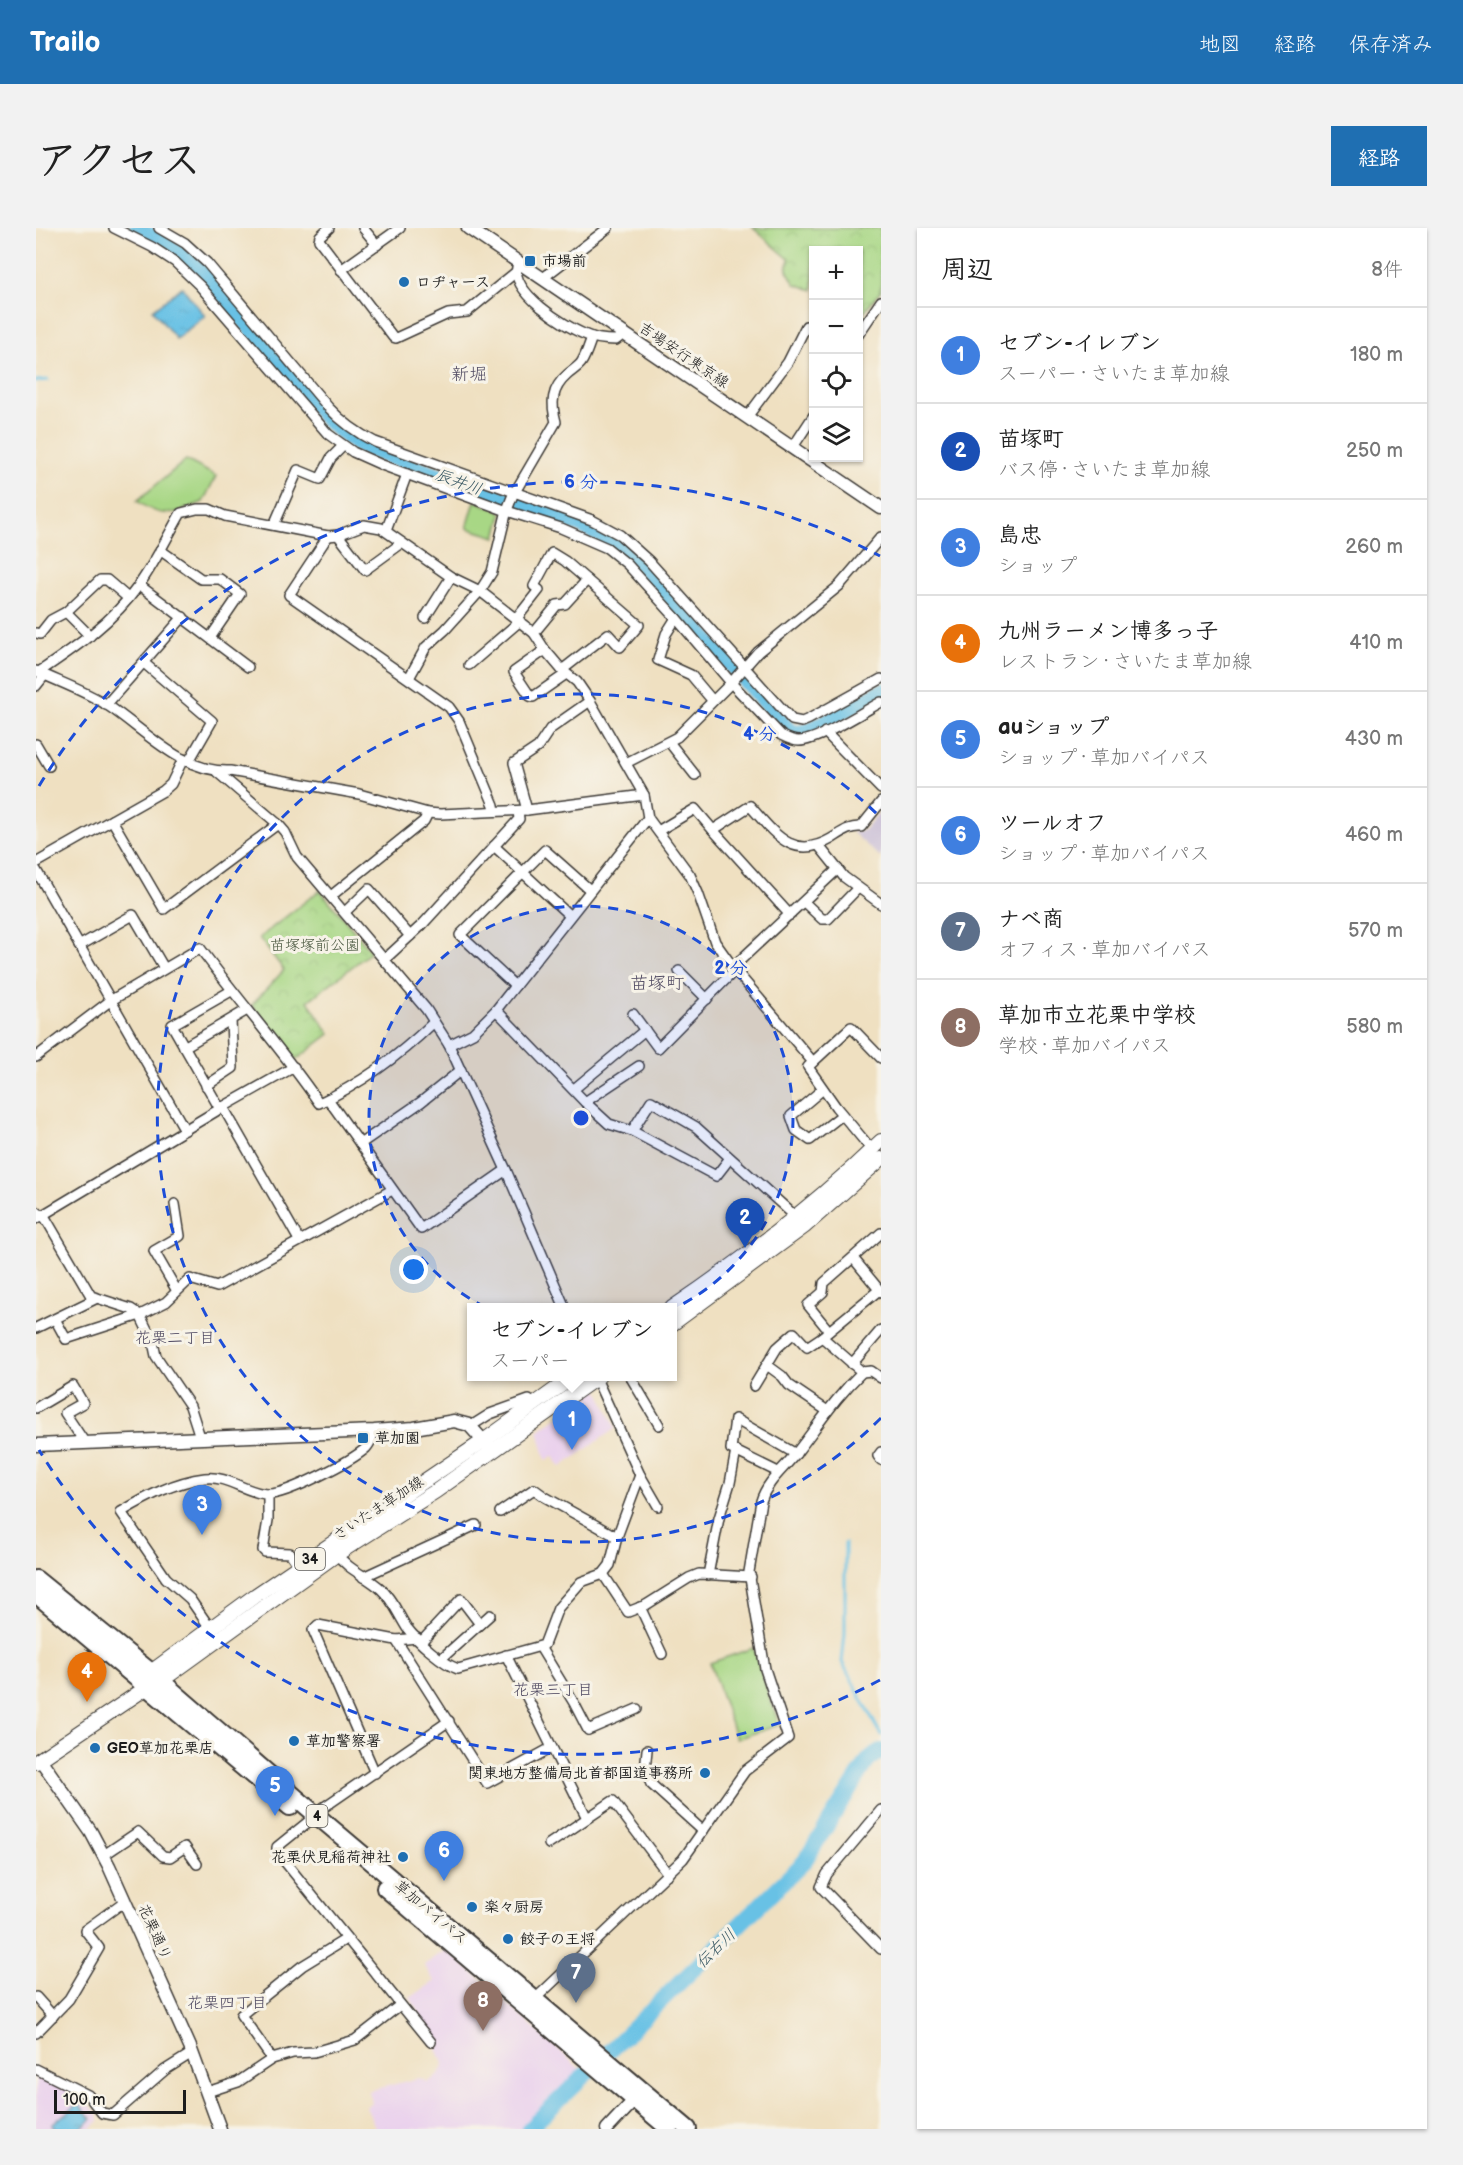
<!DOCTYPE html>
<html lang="ja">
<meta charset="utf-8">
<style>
:root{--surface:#fff;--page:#f2f2f2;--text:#222;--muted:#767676;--line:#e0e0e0;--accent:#1f6fb2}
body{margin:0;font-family:"Balsamiq Sans","Klee One",sans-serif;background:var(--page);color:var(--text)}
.controls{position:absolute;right:18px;top:18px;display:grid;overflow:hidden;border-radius:0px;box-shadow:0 2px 4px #0004}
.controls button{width:54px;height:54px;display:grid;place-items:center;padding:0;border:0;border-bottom:2px solid var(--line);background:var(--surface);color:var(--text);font:30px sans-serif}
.scale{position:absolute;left:18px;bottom:15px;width:132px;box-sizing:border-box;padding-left:6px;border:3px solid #1c1c1c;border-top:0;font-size:16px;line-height:21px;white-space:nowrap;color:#1c1c1c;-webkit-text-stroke:4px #f7f3e8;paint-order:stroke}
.you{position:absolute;left:378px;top:1042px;width:21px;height:21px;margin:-15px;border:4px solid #fff;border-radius:50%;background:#1a73e8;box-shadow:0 0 0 9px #1a73e833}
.badge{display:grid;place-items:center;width:39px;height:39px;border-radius:50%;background:var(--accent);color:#fff;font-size:20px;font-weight:700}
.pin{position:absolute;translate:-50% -50px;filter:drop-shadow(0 2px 3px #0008)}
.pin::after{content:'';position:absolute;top:32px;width:21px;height:18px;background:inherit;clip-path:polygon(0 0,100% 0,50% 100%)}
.popup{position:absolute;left:431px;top:1075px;width:210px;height:78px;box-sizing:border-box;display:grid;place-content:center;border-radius:0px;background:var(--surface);filter:drop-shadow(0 2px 4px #0005);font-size:20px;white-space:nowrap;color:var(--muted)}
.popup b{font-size:22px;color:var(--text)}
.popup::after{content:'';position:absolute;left:50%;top:100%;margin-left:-12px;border:12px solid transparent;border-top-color:var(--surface)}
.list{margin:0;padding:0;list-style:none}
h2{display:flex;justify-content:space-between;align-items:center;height:78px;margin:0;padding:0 24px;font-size:26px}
h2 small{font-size:20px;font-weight:400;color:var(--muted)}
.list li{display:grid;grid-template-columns:39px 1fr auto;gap:18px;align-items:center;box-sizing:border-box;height:96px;padding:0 24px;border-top:2px solid var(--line)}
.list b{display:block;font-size:22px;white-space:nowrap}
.list p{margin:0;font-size:20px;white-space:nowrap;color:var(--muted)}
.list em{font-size:20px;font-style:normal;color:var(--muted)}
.icon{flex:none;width:33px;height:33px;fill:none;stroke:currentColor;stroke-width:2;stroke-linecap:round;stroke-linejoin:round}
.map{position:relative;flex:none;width:845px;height:1901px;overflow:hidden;border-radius:0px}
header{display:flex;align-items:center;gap:36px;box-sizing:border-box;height:84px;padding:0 30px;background:var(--accent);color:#fff}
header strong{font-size:28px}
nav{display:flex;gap:33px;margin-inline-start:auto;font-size:21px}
.intro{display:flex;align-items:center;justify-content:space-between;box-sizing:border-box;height:144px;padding:0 36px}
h1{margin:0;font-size:42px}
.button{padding:15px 27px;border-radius:0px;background:var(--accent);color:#fff;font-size:21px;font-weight:700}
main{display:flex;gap:36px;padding:0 36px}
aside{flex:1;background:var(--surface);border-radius:0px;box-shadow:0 2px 4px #0004}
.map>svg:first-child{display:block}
.built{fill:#ead1ed}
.industrial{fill:#cabfd7}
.grass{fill:#a8d785;stroke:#627a50;stroke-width:1.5}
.park{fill:url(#park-crowns);stroke:#627a50;stroke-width:1.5}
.water{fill:url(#water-ripples);stroke:#426e80;stroke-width:1.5}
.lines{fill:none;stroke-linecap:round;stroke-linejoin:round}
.stream{stroke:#67c1e5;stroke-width:3}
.river{stroke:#67c1e5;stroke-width:16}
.street-casing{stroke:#3c3935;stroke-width:12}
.secondary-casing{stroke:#3c3935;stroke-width:15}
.primary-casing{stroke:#3c3935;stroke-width:16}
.highway-casing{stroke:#3c3935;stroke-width:20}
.street{stroke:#fff;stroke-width:9}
.secondary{stroke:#fff;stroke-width:12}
.primary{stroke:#fff;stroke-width:14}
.highway{stroke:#fff;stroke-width:16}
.ring{fill:none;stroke:#1d4ed8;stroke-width:3;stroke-dasharray:10 8}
.poi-dot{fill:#1f6fb2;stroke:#f7f3e8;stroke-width:2}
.labels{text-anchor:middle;stroke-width:6;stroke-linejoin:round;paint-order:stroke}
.shield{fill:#f7f3e8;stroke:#5e5c59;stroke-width:1.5}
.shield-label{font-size:14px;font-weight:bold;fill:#1c1c1c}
.poi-label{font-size:15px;font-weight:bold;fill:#1c1c1c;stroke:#f7f3e8;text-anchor:start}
.street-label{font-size:15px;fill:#1c1c1c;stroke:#f7f3e8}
.park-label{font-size:15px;fill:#46543c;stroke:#f7f3e8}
.water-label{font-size:16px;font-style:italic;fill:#365662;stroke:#f7f3e8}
.neighbourhood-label{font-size:16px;fill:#504a62;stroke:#f7f3e8}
.quarter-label{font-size:18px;fill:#504a62;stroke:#f7f3e8}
.centre{fill:#1d4ed8;stroke:#f7f3e8;stroke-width:3}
.ring-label{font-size:18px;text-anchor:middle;font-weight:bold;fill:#1d4ed8;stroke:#f7f3e8;stroke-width:6;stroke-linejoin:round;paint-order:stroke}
</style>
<header>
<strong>Trailo</strong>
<nav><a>地図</a><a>経路</a><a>保存済み</a></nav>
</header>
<div class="intro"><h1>アクセス</h1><a class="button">経路</a></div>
<main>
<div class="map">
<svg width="845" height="1901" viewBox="0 0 845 1901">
<defs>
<pattern id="park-crowns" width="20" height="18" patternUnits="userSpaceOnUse" patternTransform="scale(1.5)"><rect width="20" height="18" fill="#a8d785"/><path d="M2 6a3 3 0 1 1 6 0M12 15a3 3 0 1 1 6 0" fill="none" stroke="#90b872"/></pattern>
<pattern id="water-ripples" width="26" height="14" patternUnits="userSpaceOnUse" patternTransform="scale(1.5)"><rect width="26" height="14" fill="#67c1e5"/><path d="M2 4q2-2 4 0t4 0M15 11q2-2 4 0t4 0" fill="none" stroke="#59a5c4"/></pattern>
</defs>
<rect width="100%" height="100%" fill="#f7f3e8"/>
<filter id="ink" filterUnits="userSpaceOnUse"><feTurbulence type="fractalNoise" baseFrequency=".0167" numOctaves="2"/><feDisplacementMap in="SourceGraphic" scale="12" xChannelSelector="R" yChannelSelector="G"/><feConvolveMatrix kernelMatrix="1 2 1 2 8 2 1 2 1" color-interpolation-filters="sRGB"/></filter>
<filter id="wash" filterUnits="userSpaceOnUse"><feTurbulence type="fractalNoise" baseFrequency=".008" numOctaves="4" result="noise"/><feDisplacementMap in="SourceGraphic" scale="24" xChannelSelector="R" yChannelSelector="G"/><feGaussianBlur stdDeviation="1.35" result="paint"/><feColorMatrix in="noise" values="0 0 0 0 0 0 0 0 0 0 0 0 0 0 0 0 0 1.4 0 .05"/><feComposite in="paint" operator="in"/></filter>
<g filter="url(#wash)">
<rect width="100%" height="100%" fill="#efe0c1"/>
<g class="built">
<path d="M559,1163h4l17,37 -55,39 -8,-11 -7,5 -8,-30z"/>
<path d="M411,1721l134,121 -60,59h-145l-10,-22 5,-5 -3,-11 51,-13 9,4 11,-7 5,-12 -7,-13 1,-5 -22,-28 4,-3 -10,-16 25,-17 -11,-16z"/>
<path d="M0,1849l46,19 17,20v5l-9,8h-54z"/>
</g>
<path class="industrial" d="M845,582v48l-29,-26 12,-2z"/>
<g class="grass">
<path d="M150,232l30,16 -13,26c-29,12 -39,19 -66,-1z"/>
<path d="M439,273l25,10 2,4 -6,22 -29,-9z"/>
<path d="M717,1420l26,77 -43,14 -26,-76z"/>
</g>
<g class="park">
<path d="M717,0h128v62l-19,25 -3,-1 -1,-64h-44l-1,40 -18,-6 -8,-14 2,-11z"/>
<path d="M284,662l51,62 -63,49 22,33 -34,26 -44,-55 32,-35 -25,-32z"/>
</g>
<g class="water">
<path d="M146,59l23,29 -29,23 -23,-29z"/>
<path d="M42,1875l14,16 -12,10h-25l-3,-4z"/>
</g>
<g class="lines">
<g class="stream">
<path d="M0,153l12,-1"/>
<path d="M809,1315v91l-3,28 39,73"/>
</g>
<g class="river">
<path d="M101,0l42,24 17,14 24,26 106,127 17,15 18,13 219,78 33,16 19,15 158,175 8,2 12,-3 71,-39"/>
<path d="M493,1901l275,-267 65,-103 12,-8"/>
</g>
</g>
</g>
<g filter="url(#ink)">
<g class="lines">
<defs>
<g id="street">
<path d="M78,0l38,19 23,15 25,24 128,148 25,18 29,13 125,46 54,17 46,20 20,16 49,54 58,68 47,49c6,3 11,6 18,6 19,0 64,-29 82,-39"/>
<path d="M123,0l26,15 22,20 121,144c14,15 29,26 47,35l217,78 28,15 29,26 143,159 10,2 7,-3 72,-40"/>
<path d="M293,0l-9,8 -1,4 74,97 3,1 52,-24 19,-2 49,-40"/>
<path d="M327,0l14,17"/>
<path d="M481,39c-6,25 47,59 67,67 10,5 22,6 32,6l9,-7"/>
<path d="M305,42l59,-42"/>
<path d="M507,50l65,-50"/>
<path d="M822,107l23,-34"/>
<path d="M711,189l41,-55 18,-36 8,2"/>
<path d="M757,219l21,-32"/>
<path d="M479,264l41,-70c-5,-18 -5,-33 11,-47 4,-4 10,-7 14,-12 5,-7 8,-18 11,-26"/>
<path d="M238,297l24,-55 22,9 11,-21 12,-12"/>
<path d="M350,303l21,-57"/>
<path d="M302,307l27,35 37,-27"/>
<path d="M292,308l-39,59 160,112 10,14 35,84 1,6"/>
<path d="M124,322l41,29h19l20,15 -30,44"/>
<path d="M103,357l109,82"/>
<path d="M30,384l34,-32h7l21,18"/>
<path d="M389,390l26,-41"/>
<path d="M481,390l22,-28 -5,-4 18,-33 13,8 74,64 -19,22 -12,-13 -46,36"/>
<path d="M640,390l-10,16 -8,26 33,15 21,25"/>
<path d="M0,405l4,1 11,-14 15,-8 24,24"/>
<path d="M498,405l23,-28 8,-1 22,-24"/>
<path d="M509,422l-31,22 16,24 3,1 33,-23"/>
<path d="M108,435l68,58 -23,40"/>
<path d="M433,437l51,-44"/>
<path d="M0,443c23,11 49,20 71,34 38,25 75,68 123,66l129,23 69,19 12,1 87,-4 117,-15"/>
<path d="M3,444c37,-25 74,-50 100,-87 16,-22 28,-48 42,-72l16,-4h12l16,7 103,20 10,-1 26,-10 17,3 70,49 29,14 54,42 11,17 17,20 15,12 13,19 54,94 4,23 -152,192 -23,23 -24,12"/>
<path d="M373,450l17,-31 19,-17 35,-39 12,-19 15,-62 7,-18"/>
<path d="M0,458l8,-10"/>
<path d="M70,477l77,-88"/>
<path d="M789,504l56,57"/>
<path d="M633,514l26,33"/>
<path d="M0,516l13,22"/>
<path d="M590,535l51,-26 54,-54 27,-31 81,-66 42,-49"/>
<path d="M181,544l61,52 7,8 12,25 129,152 23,36 57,125 59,138"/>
<path d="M491,582l-13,-47 24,-16 12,-18 40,-28"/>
<path d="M612,590l42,57 8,18 17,49 20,28 78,92 -5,5 28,40 36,43"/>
<path d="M76,592l52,89 114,-85"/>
<path d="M677,602l77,85"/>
<path d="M622,603l37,-22 18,21 37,-24c25,28 43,55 81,33 10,-6 18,-13 30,-12l20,-25"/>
<path d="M458,618l76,70"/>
<path d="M783,618l25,31 37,27"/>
<path d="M0,635l127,-72 8,-7 12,-25"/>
<path d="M0,642l149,260"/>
<path d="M295,668l93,-75 4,-8"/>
<path d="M768,674l18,17h6l30,-31"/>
<path d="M309,684l24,-23 41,47"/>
<path d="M43,718l54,-31 31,53"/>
<path d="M348,732l38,-35 97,-106 -1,-8"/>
<path d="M697,739l105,-98"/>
<path d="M643,743l28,28"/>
<path d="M479,758l-55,-51 85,-85 45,40"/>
<path d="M460,782l89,92 24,22 23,7 84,45 14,-18"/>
<path d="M597,786l25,34 77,-78"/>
<path d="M148,819l63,-37"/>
<path d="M0,829l74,-56 90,-53c38,52 82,101 119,155 42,-19 82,-49 115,-81"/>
<path d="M777,834l38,-35 30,31"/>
<path d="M170,858l27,-18 -2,-48"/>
<path d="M538,861l71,-59"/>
<path d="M787,861l-32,27 5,14 14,10 32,-25"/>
<path d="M292,871l93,130 85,-59"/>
<path d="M549,874l54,-36"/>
<path d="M187,879l76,133"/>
<path d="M184,881l-48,-84 59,-34"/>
<path d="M596,903l19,-30 45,26 100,90"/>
<path d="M324,916l61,-42 40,-32"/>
<path d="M139,976l5,32 -26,15 23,40"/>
<path d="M0,983l10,8 45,77 40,13 9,6 13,27 3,14 34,50 10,31"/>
<path d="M0,991l187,-112 71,-40"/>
<path d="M817,1030l28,34"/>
<path d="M19,1091l11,20 74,-24 26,-13 24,-23 27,8 175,-97"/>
<path d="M0,1100l61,-30"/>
<path d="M793,1103l-21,-26 15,-13 1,-9 57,-50"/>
<path d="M786,1109l40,35 9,-1 10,7"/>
<path d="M816,1136l29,-34"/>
<path d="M731,1137l15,11 7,9 37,25"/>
<path d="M559,1148l45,99 18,31"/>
<path d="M594,1148l29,49"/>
<path d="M718,1158l23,-38 17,-15 13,14 15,-10 57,-47"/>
<path d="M0,1180l37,-22 10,17 -18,10 20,30"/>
<path d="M435,1198l19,-12 39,-14 5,6"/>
<path d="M845,1224l-3,4 3,4"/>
<path d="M742,1244l-47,-23 4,-30 61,35"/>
<path d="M232,1266v26l-5,30 2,2 25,1 9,13"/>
<path d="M464,1284l34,-23 11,8 72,40"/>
<path d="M301,1326c11,16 30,22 44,35 12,11 17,25 26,39 10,13 36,36 51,41l86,-24 14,-37 23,-26 22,-8 25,38 18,-7 43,-27 10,-4 52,3"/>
<path d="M567,1346l7,-9 7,-28 23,-62"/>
<path d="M672,1347l11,-57 11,-35 6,-32"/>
<path d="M327,1349l113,-52"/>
<path d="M604,1379l22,47"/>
<path d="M174,1400l-20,-29 -24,-21 -45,-66c27,-16 53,-30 84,-34 22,-3 41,15 62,16 18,2 86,-34 99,-46 5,-5 6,-11 8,-17"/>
<path d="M360,1412l91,143 64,-35"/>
<path d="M385,1414l40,-43 19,25"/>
<path d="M504,1419l34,56 14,27 49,-21"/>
<path d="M470,1427l81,163"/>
<path d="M405,1431l49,-44"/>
<path d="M611,1522l-2,20 6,14 52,47"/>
<path d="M339,1545l-62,-143 5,-5 78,15 21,-2"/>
<path d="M845,1582l-54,64 -6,13 60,62"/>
<path d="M513,1616l64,-43 55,73"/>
<path d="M68,1627l34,-23 25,24 7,1 15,-10 12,17"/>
<path d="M0,1769l17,19"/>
<path d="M499,1771l148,-140 62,-88 43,-33 -23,-69 -16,-97 12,-71c6,-20 23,-32 36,-49 22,-28 38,-54 65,-80"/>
<path d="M0,1805l33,-34 30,-51 -14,-18 40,-29"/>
<path d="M395,1814l-154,-190v-5l31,-25 6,-8 135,-93"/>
<path d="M236,1831l-31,-44 61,-49 44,-27"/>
<path d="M0,1841l52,26 14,18 11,2 52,-45 27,-17"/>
<path d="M171,1864l31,-10 34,-23 21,-6 21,-1 41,-12 45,-35"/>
</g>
<g id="secondary">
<path d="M432,0l413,280"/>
<path d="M0,1217l338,-14 40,-3 40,-7 15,4 19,21"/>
<path d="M4,1531l51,73 18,34 81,181 30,82"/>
<path d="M571,1901l33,-35"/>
</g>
<g id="primary">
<path d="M636,1080c74,-50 145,-105 209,-167"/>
<path d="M636,1096l133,-98 76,-67"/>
<path d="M113,1452l2,-8 105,-77 229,-155 89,-64"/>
<path d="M0,1534l110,-74 15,-7 176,-127 99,-63 163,-115"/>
</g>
<g id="highway">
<path d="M0,1351l115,93 171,148 366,309"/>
<path d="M0,1366l254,213"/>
<path d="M349,1660l284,241"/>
</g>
</defs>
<use href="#street" class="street-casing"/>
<use href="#secondary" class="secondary-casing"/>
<use href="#primary" class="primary-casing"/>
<use href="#highway" class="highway-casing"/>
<use href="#street" class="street"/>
<use href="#secondary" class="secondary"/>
<use href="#primary" class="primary"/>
<use href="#highway" class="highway"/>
</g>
</g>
<circle cx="545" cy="890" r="212" fill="#1d4ed8" fill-opacity=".12"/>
<g class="ring">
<circle cx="545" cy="890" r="212"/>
<path d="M845 1190A424 424 0 1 1 845 590"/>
<path d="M844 1452A636 636 0 0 1 3 1222M3 558A636 636 0 0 1 844 328"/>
</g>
<g class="poi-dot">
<rect x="488" y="27" width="12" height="12" rx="3"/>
<circle cx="368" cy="54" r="6"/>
<rect x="321" y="1204" width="12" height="12" rx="3"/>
<circle cx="258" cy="1513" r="6"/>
<circle cx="59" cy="1520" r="6"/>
<circle cx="669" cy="1545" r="6"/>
<circle cx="367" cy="1629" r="6"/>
<circle cx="436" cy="1679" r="6"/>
<circle cx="472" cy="1711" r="6"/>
</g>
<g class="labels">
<g class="shield">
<rect x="259" y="1320" width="30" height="22" rx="4.5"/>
<rect x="270.5" y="1577" width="21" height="22" rx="4.5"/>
</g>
<g class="shield-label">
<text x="274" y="1336">34</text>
<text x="281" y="1593">4</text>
</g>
<g class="poi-label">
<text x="506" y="38">市場前</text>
<text x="380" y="59">ロヂャース</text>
<text x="339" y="1215">草加園</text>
<text x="270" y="1518">草加警察署</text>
<text x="71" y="1525">GEO草加花栗店</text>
<text x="657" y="1550" text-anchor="end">関東地方整備局北首都国道事務所</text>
<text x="355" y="1634" text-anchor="end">花栗伏見稲荷神社</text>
<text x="448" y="1684">楽々厨房</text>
<text x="484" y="1716">餃子の王将</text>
</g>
<g class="street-label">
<text transform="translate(648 127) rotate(34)" y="5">吉場安行東京線</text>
<text transform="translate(342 1280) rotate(-33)" y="5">さいたま草加線</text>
<text transform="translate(395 1684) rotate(40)" y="5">草加バイパス</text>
<text transform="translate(119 1704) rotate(66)" y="5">花栗通り</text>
</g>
<g class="park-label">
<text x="279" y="722">苗塚塚前公園</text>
</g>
<g class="water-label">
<text transform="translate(423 253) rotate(20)" y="6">辰井川</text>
<text transform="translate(679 1720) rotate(-44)" y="6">伝右川</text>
</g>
<g class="neighbourhood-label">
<text x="139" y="1115">花栗二丁目</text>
<text x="517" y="1467">花栗三丁目</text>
<text x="191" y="1780">花栗四丁目</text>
</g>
<g class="quarter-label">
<text x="433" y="152">新堀</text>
<text x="621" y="761">苗塚町</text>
</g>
</g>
<circle cx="545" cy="890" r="9" class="centre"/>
<g class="ring-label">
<text x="545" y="260">6 分</text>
<text x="724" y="512">4 分</text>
<text x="695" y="746">2 分</text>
</g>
</svg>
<div class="controls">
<button>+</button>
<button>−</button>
<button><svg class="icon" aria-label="locate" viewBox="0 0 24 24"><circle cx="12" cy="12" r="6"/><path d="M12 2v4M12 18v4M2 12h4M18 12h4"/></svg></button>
<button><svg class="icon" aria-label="layers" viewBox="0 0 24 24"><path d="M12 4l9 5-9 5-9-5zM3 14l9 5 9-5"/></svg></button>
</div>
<div class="scale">100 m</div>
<div class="you"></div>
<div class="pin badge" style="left:536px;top:1222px;background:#3f7fe0">1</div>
<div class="popup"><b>セブン-イレブン</b>スーパー</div>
<div class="pin badge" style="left:709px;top:1020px;background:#1a4fb4">2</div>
<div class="pin badge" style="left:166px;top:1307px;background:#3f7fe0">3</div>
<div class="pin badge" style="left:51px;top:1474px;background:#e8710a">4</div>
<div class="pin badge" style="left:239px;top:1588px;background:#3f7fe0">5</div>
<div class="pin badge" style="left:408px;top:1653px;background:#3f7fe0">6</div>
<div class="pin badge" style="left:540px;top:1775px;background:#5c6f8a">7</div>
<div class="pin badge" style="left:447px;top:1803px;background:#8d6e63">8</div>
</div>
<aside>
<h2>周辺<small>8件</small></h2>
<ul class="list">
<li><span class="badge" style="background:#3f7fe0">1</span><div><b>セブン-イレブン</b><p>スーパー · さいたま草加線</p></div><em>180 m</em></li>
<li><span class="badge" style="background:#1a4fb4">2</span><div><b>苗塚町</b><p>バス停 · さいたま草加線</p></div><em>250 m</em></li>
<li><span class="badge" style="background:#3f7fe0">3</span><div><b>島忠</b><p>ショップ</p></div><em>260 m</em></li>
<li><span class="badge" style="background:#e8710a">4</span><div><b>九州ラーメン博多っ子</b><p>レストラン · さいたま草加線</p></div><em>410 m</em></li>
<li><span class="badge" style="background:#3f7fe0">5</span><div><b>auショップ</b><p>ショップ · 草加バイパス</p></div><em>430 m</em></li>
<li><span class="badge" style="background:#3f7fe0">6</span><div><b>ツールオフ</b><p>ショップ · 草加バイパス</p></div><em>460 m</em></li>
<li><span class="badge" style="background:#5c6f8a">7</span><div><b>ナベ商</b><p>オフィス · 草加バイパス</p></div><em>570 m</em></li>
<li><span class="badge" style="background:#8d6e63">8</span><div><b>草加市立花栗中学校</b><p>学校 · 草加バイパス</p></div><em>580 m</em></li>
</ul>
</aside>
</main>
